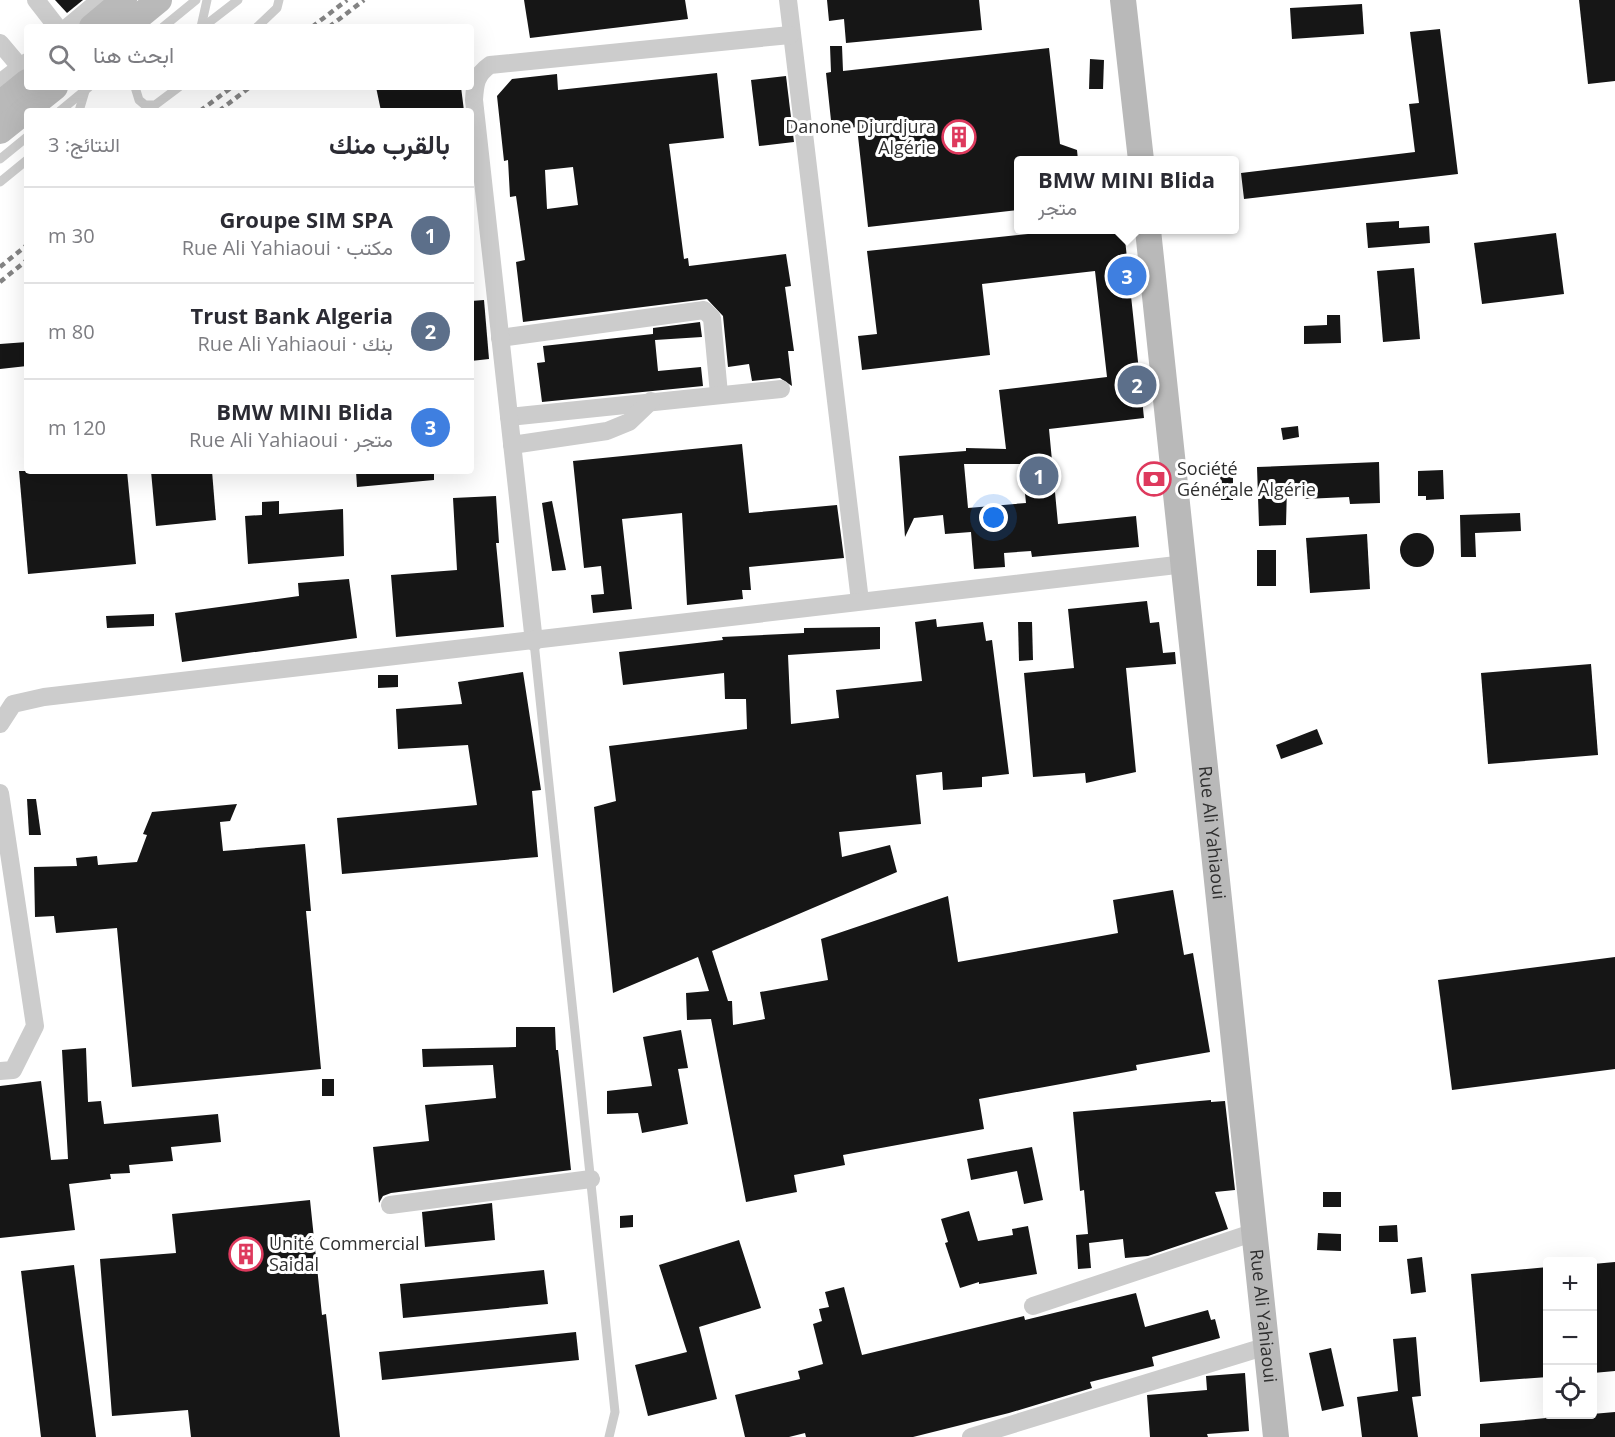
<!DOCTYPE html>
<html lang="ar">
<meta charset="utf-8">
<style>
:root{--surface:#fff;--page:#f2f2f3;--text:#2b2b33;--muted:#7c7c81;--line:#e1e1e2;--accent:#b45309}
body{margin:0;font-family:"Open Sans",Vazirmatn,sans-serif;background:var(--page);color:var(--text);direction:rtl}
.controls{position:absolute;right:18px;bottom:18px;display:grid;overflow:hidden;border-radius:6px;box-shadow:0 6px 24px #0002}
.controls button{width:54px;height:54px;display:grid;place-items:center;padding:0;border:0;border-bottom:2px solid var(--line);background:var(--surface);color:var(--text);font:30px sans-serif}
.you{position:absolute;left:994px;top:518px;width:21px;height:21px;margin:-15px;border:4px solid #fff;border-radius:50%;background:#1a73e8;box-shadow:0 0 0 9px #1a73e833}
.badge{display:grid;place-items:center;width:39px;height:39px;border-radius:50%;background:var(--accent);color:#fff;font-size:20px;font-weight:700}
.pin{position:absolute;translate:-50% -50%;border:3px solid #fff;box-shadow:0 2px 6px #0006}
.popup{position:absolute;left:1014px;top:156px;width:225px;height:78px;box-sizing:border-box;display:grid;place-content:center;border-radius:6px;background:var(--surface);filter:drop-shadow(0 2px 4px #0005);font-size:20px;white-space:nowrap;color:var(--muted)}
.popup b{font-size:22px;color:var(--text)}
.popup::after{content:'';position:absolute;left:50%;top:100%;margin-left:-12px;border:12px solid transparent;border-top-color:var(--surface)}
.list{margin:0;padding:0;list-style:none}
h2{display:flex;justify-content:space-between;align-items:center;height:78px;margin:0;padding:0 24px;font-size:26px}
h2 small{font-size:20px;font-weight:400;color:var(--muted)}
.list li{display:grid;grid-template-columns:39px 1fr auto;gap:18px;align-items:center;box-sizing:border-box;height:96px;padding:0 24px;border-top:2px solid var(--line)}
.list b{display:block;font-size:22px;white-space:nowrap}
.list p{margin:0;font-size:20px;white-space:nowrap;color:var(--muted)}
.list em{font-size:20px;font-style:normal;color:var(--muted)}
.icon{flex:none;width:33px;height:33px;fill:none;stroke:currentColor;stroke-width:2;stroke-linecap:round;stroke-linejoin:round}
.map{position:relative;flex:none;width:1615px;height:1437px;overflow:hidden;direction:ltr}
.search{position:absolute;background:var(--surface);box-shadow:0 6px 24px #0002;left:24px;top:24px;width:450px;height:66px;display:flex;align-items:center;gap:15px;box-sizing:border-box;padding:0 21px;border-radius:6px;color:var(--muted);font-size:22px}
.panel{position:absolute;background:var(--surface);box-shadow:0 6px 24px #0002;left:24px;top:108px;width:450px;height:366px;border-radius:6px;direction:rtl}
.map>svg:first-child{display:block}
.building{fill:#161616;fill-rule:evenodd}
.lines{fill:none;stroke-linecap:round;stroke-linejoin:round}
.service{stroke:#ccc;stroke-width:9}
.minor{stroke:#ccc;stroke-width:18}
.secondary{stroke:#b9b9b9;stroke-width:26}
.rail{stroke:#848484;stroke-width:4.5;stroke-dasharray:6 4.5;stroke-linecap:butt}
.labels{text-anchor:middle;stroke-width:6;stroke-linejoin:round;paint-order:stroke}
.poi-label{font-size:18px;fill:#2f2f2f;stroke:#fff;text-anchor:start}
.street-label{font-size:18px;fill:#2f2f2f;stroke:#fff}
</style>
<div class="map">
<svg width="1615" height="1437" viewBox="0 0 1615 1437">
<rect width="100%" height="100%" fill="#fff"/>
<g class="building">
<path d="M55,0h28l-16,13z"/>
<path d="M524,0h161l3,19 -158,19z"/>
<path d="M827,0h152l3,30 -136,13 -2,-24 -15,2z"/>
<path d="M1579,0h36v81l-27,3z"/>
<path d="M1362,4l2,30 -72,5 -2,-31z"/>
<path d="M1440,29l18,145 -214,25 -3,-26 174,-21 -6,-48 10,-1 -9,-71z"/>
<path d="M830,46h12l1,25 206,-23 11,96 17,6 1,10h-59v50l-151,17 -11,-100 -25,3 -6,-57 5,-1z"/>
<path d="M1090,59l14,1 -1,29h-14z"/>
<path d="M717,73l7,65 -55,6 15,115 4,-1 1,8 97,-12 5,32 -6,1 9,64h-6l4,35 -12,-8 -28,3 -3,-17 -21,3 -5,-51 -16,-17 -184,23 -7,-60 9,-2 -9,-64 -6,1 -2,-37 -4,1 -7,-65 15,-17 45,-5 1,16zM573,167l5,38 -31,4 -2,-39z"/>
<path d="M786,76l8,66 -35,4 -8,-66z"/>
<path d="M376,87h85l3,24h-83z"/>
<path d="M1399,221v7l30,-2 1,17 -62,5 -2,-25z"/>
<path d="M1066,230h58l20,188 -95,11 9,95 78,-8 3,31 -107,10 -1,-6 -27,2 1,14 -31,2 -3,-37 -26,2 -2,-19 -29,3 -9,19 -6,-81 67,-5v-3l40,1 -7,-59 108,-13 -12,-106 -113,13 8,71 -128,15 -4,-34 19,-2 -10,-83zM964,464h58l4,39 -58,5z"/>
<path d="M1556,233l8,61 -82,10 -8,-61z"/>
<path d="M1414,268l6,71 -37,3 -6,-71z"/>
<path d="M484,300l5,59 -18,2v-60z"/>
<path d="M1327,315h13l1,28 -37,1v-18l23,-1z"/>
<path d="M700,322l2,15 -47,3 3,31 43,-4 2,19 -161,16 -5,-39 8,-1 -2,-16 110,-12v-6z"/>
<path d="M27,342v24l-27,3v-25z"/>
<path d="M1298,426l1,11 -16,3 -2,-12z"/>
<path d="M742,444l7,69 88,-8 7,53 -95,9 2,23h-9l1,9 -56,6 -5,-92 -60,6 10,90 -39,4 -2,-18 13,-1 -3,-28 -17,2 -11,-107z"/>
<path d="M1379,462l1,41 -30,1 -1,-7 -45,2 -1,-12h-16l-1,38 -27,1 -2,-59z"/>
<path d="M1220,470h13v30h-12z"/>
<path d="M1443,470l1,29 -18,1v-4h-8v-25z"/>
<path d="M19,471h108l9,93 -108,10z"/>
<path d="M151,471h61l4,49 -60,6z"/>
<path d="M356,471h78v9l-77,7z"/>
<path d="M496,496l3,47h-3l8,84 -108,10 -5,-62 66,-5 -4,-72z"/>
<path d="M279,501v13l64,-5 1,47 -96,8 -3,-48 17,-1v-13z"/>
<path d="M552,501l14,69 -14,1 -10,-68z"/>
<path d="M1520,513l1,18 -46,2 1,24h-15l-1,-42z"/>
<circle cx="1417" cy="550" r="17"/>
<path d="M1367,534l3,55 -60,4 -4,-55z"/>
<rect x="1257" y="550" width="19" height="36"/>
<path d="M349,579l8,59 -175,24 -7,-49 124,-17 -1,-13z"/>
<path d="M1147,601l3,22 9,-1 4,31 12,-1 1,12 -50,4 10,104 -50,11 -1,-10 -52,4 -9,-104 50,-5 -6,-59z"/>
<path d="M154,614v12l-47,2 -1,-12z"/>
<path d="M936,619l1,8 46,-5 3,19 6,-1 17,134 -27,3v10l-39,3 -1,-18 -26,3 5,49 -82,8 3,25 48,-12 7,27 -185,79 16,50h4l1,24 32,-6 -5,-27 68,-12 -7,-41 127,-43 10,66 160,-29 -5,-33 60,-10 11,65 9,-2 17,99 -74,13 1,5 -158,29 5,30 -141,26 2,10 -51,10 3,17 -51,10 -35,-183 -24,1 -1,-27 23,-2 -11,-34 -85,36 -19,-186 22,-6 -7,-55 138,-17 -1,-30h-21l-1,-26 -101,12 -4,-33 104,-12 -1,-3 82,-4v-5l76,-1v22l-92,6 3,69 48,-6 -3,-28 86,-9 -7,-59z"/>
<path d="M1018,622h14l1,38 -14,1z"/>
<path d="M1591,664l7,91 -110,9 -7,-91z"/>
<path d="M523,672l18,118 -9,1 6,66 -196,17 -5,-56 140,-13 -9,-60 -70,4 -2,-40 66,-5 -4,-22z"/>
<path d="M378,675h20v12l-20,1z"/>
<path d="M1317,729l6,15 -42,15 -5,-14z"/>
<path d="M27,799h9l5,36h-12z"/>
<path d="M237,804l-7,17 -10,1 3,29 82,-7 6,67h-5l15,158 -189,18 -15,-159 -61,5 -2,-17 -19,1 -1,-50 43,-1 -1,-8 21,-2 1,9 39,-3 10,-27 -4,-1 9,-22z"/>
<path d="M1615,957v112l-163,21 -14,-110z"/>
<path d="M516,1027h39l1,23h2l13,120 -180,23 -8,3 -4,7 -6,-56 56,-6 -4,-36 71,-7 -3,-33 -70,2 -1,-18 94,-2z"/>
<path d="M681,1030l7,38 -10,1 10,55 -46,9 -4,-20 -31,1v-23l45,-5 -9,-49z"/>
<path d="M86,1048l2,54 13,-1 3,23 114,-10 3,28 -50,5 2,14 -44,4 1,8 -20,1 1,5 -42,5 6,46 -75,8v-152l41,-5 10,79 17,-1 -6,-109z"/>
<rect x="322" y="1079" width="12" height="17"/>
<path d="M1211,1100v2l14,-1 10,89 -20,2 13,37 -80,27 -23,2 -2,-19 -34,4 2,25 -13,1 -2,-34 12,-1 -4,-44 -4,1 -7,-79z"/>
<path d="M1032,1147l11,53 -19,4 -7,-33 -46,9 -4,-21z"/>
<rect x="1323" y="1192" width="18" height="15"/>
<path d="M310,1200l12,115 4,-1 14,123h-149l-3,-27 -76,6 -12,-157 76,-6 -4,-39z"/>
<path d="M492,1203l3,37 -70,7 -3,-35z"/>
<path d="M969,1211l9,30 35,-6 -1,-6 16,-3 9,48 -58,10v-2l-19,6 -15,-45 3,-1 -7,-23z"/>
<path d="M633,1215v12l-13,1v-12z"/>
<path d="M1397,1225l1,17h-19v-16z"/>
<path d="M1318,1233l23,1v17l-24,-1z"/>
<path d="M739,1240l22,68 -62,19 18,72 -69,17 -13,-51 52,-13 -28,-87z"/>
<path d="M1422,1257l4,35 -15,2 -4,-35z"/>
<path d="M1615,1262v109l-22,2v-109z"/>
<path d="M74,1265l22,172h-55l-20,-166z"/>
<path d="M1548,1267v110l-68,5 -9,-108z"/>
<path d="M544,1270l4,34 -145,14 -3,-34z"/>
<path d="M844,1287l18,68 162,-39 1,4 111,-27 9,34 63,-17 3,10 4,-1 5,19 -68,19 2,9 -64,16 2,6 -83,25 -96,24h-107l-1,-4 -16,4h-44l-10,-42 65,-16 -2,-8 25,-7 -10,-40 9,-3 -3,-12 10,-2 -4,-15z"/>
<path d="M576,1332l3,28 -197,20 -3,-28z"/>
<path d="M1416,1337l5,59 -9,1 6,40h-56l-5,-40 41,-6 -5,-52z"/>
<path d="M1331,1348l13,58 -22,5 -13,-58z"/>
<path d="M1245,1373l4,58 -42,3 1,3h-58l-3,-42 60,-5 -1,-14z"/>
<path d="M1615,1412v25h-135v-13z"/>
</g>
<g class="lines">
<g class="service">
<path d="M163,27l33,-27"/>
<path d="M201,27l6,-27"/>
<path d="M203,27l35,-27"/>
<path d="M257,27l20,-19 2,-8"/>
<path d="M135,87l4,13 6,5h10l24,-18"/>
<path d="M60,111l29,-24"/>
<path d="M79,111l6,-20"/>
<path d="M0,159l27,-22"/>
<path d="M0,182l27,-22"/>
<path d="M534,642l81,770 -6,25"/>
</g>
<g class="minor">
<path d="M36,0l21,27"/>
<path d="M788,0l72,601"/>
<path d="M68,27l32,-27"/>
<path d="M0,43l27,32"/>
<path d="M0,83l27,-21"/>
<path d="M500,338l204,-28 8,8 7,76"/>
<path d="M509,417l272,-28"/>
<path d="M512,445l95,-14 22,-9 22,-21"/>
<path d="M534,642l-60,-542c1,-17 2,-25 16,-35l300,-30"/>
<path d="M0,724l13,-20 31,-7c381,-43 761,-90 1141,-133"/>
<path d="M0,793l35,233 -22,44 -13,1"/>
<path d="M390,1205l201,-26"/>
<path d="M1033,1306l222,-74"/>
<path d="M971,1437l296,-91"/>
</g>
<g class="secondary">
<path d="M1123,0l18,160"/>
<path d="M92,27l32,-27"/>
<path d="M126,27l33,-27"/>
<path d="M0,104l27,-22"/>
<path d="M0,131l55,-44"/>
<path id="s1" d="M1148,230l128,1207"/>
</g>
<g class="rail">
<path d="M312,27l35,-27"/>
<path d="M329,27l35,-27"/>
<path d="M200,111l32,-24"/>
<path d="M219,111l31,-24"/>
<path d="M0,267l27,-22"/>
<path d="M0,282l27,-22"/>
</g>
</g>
<defs>
<symbol id="building-ring" viewBox="-11 -11 22 22"><circle r="9.5" fill="#fff" stroke="#de395d" stroke-width="1.5"/><path d="M-4-6H4V6H1V3H-1V6H-4ZM-2.5-4.3h1.7v1.8h-1.7ZM.8-4.3h1.7v1.8H.8ZM-2.5-1h1.7V.8h-1.7ZM.8-1h1.7V.8H.8Z" fill="#de395d"/></symbol>
<symbol id="bank-ring" viewBox="-11 -11 22 22"><circle r="9.5" fill="#fff" stroke="#de395d" stroke-width="1.5"/><path d="M-6-4H6V4H-6ZM0-2.3a2.3 2.3 0 1 0 0 4.6a2.3 2.3 0 1 0 0-4.6Z" fill="#de395d"/></symbol>
</defs>
<g fill-rule="evenodd">
<use href="#building-ring" x="940" y="118" width="38" height="38"/>
<use href="#bank-ring" x="1135" y="460" width="38" height="38"/>
<use href="#building-ring" x="227" y="1235" width="38" height="38"/>
</g>
<g class="labels">
<g class="poi-label">
<text x="936" y="133" text-anchor="end">Danone Djurdjura<tspan x="936" dy="21">Algérie</tspan></text>
<text x="1177" y="475">Société<tspan x="1177" dy="21">Générale Algérie</tspan></text>
<text x="269" y="1250">Unité Commercial<tspan x="269" dy="21">Saidal</tspan></text>
</g>
<g class="street-label">
<text dy="6" stroke="none"><textPath href="#s1" startOffset="606">Rue Ali Yahiaoui</textPath></text>
<text dy="6" stroke="none"><textPath href="#s1" startOffset="1092">Rue Ali Yahiaoui</textPath></text>
</g>
</g>
</svg>
<div class="controls">
<button>+</button>
<button>−</button>
<button><svg class="icon" aria-label="locate" viewBox="0 0 24 24"><circle cx="12" cy="12" r="6"/><path d="M12 2v4M12 18v4M2 12h4M18 12h4"/></svg></button>
</div>
<div class="you"></div>
<div class="pin badge" style="left:1039px;top:476px;background:#5c6f8a">1</div>
<div class="pin badge" style="left:1137px;top:385px;background:#5c6f8a">2</div>
<div class="pin badge" style="left:1127px;top:276px;background:#3f7fe0">3</div>
<div class="popup"><b>BMW MINI Blida</b>متجر</div>
<div class="search"><svg class="icon" aria-label="search" viewBox="0 0 24 24"><circle cx="10" cy="10" r="6"/><path d="M15 15l6 6"/></svg>ابحث هنا</div>
<section class="panel">
<h2>بالقرب منك<small>النتائج: 3</small></h2>
<ul class="list">
<li><span class="badge" style="background:#5c6f8a">1</span><div><b>Groupe SIM SPA</b><p>مكتب · Rue Ali Yahiaoui</p></div><em>30 m</em></li>
<li><span class="badge" style="background:#5c6f8a">2</span><div><b>Trust Bank Algeria</b><p>بنك · Rue Ali Yahiaoui</p></div><em>80 m</em></li>
<li><span class="badge" style="background:#3f7fe0">3</span><div><b>BMW MINI Blida</b><p>متجر · Rue Ali Yahiaoui</p></div><em>120 m</em></li>
</ul>
</section>
</div>
